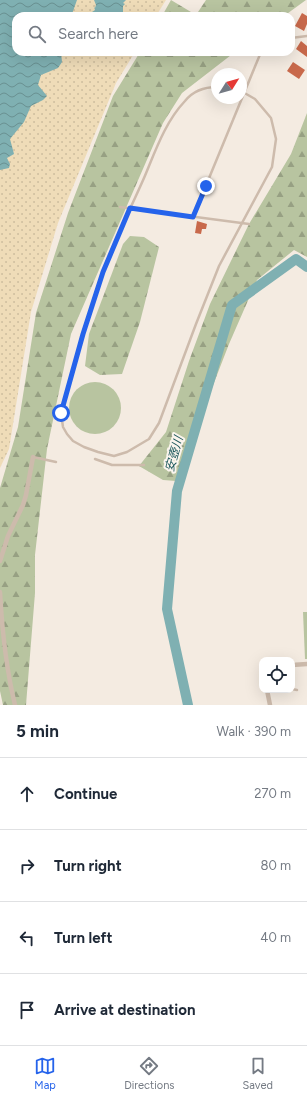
<!DOCTYPE html>
<meta charset="utf-8">
<style>
:root{--surface:#fff;--page:#f2f2f3;--text:#1f2937;--muted:#747a83;--line:#e0e1e3;--accent:#2563eb}
body{margin:0;font-family:Figtree,"Noto Sans JP",sans-serif;background:var(--page);color:var(--text)}
.controls{position:absolute;right:12px;bottom:12px;display:grid;overflow:hidden;border-radius:8px;box-shadow:0 4px 16px #0002}
.controls button{width:36px;height:36px;display:grid;place-items:center;padding:0;border:0;border-bottom:1px solid var(--line);background:var(--surface);color:var(--text);font:20px sans-serif}
.compass{position:absolute;left:211px;top:68px;width:36px;height:36px;border-radius:50%;background:var(--surface);box-shadow:0 4px 16px #0002;rotate:53deg}
.stop{position:absolute;width:12px;height:12px;margin:-9px;border:3px solid #2563eb;border-radius:50%;background:#fff}
.stop.end{background:#2563eb;border-color:#fff;box-shadow:0 1px 4px #0008}
.list{margin:0;padding:0;list-style:none}
h2{display:flex;justify-content:space-between;align-items:center;height:52px;margin:0;padding:0 16px;font-size:17px}
h2 small{font-size:13px;font-weight:400;color:var(--muted)}
.list li{display:grid;grid-template-columns:26px 1fr auto;gap:12px;align-items:center;box-sizing:border-box;height:72px;padding:0 16px;border-top:1px solid var(--line)}
.list b{display:block;font-size:15px;white-space:nowrap}
.list em{font-size:13px;font-style:normal;color:var(--muted)}
.icon{flex:none;width:22px;height:22px;fill:none;stroke:currentColor;stroke-width:2;stroke-linecap:round;stroke-linejoin:round}
.map{position:relative;flex:none;width:307px;height:705px;overflow:hidden}
.search{position:absolute;background:var(--surface);box-shadow:0 4px 16px #0002;left:12px;right:12px;top:12px;height:44px;display:flex;align-items:center;gap:10px;box-sizing:border-box;padding:0 14px;border-radius:12px;color:var(--muted);font-size:15px}
.sheet{height:340px;background:var(--surface)}
nav{display:flex;justify-content:space-around;align-items:center;box-sizing:border-box;height:56px;border-top:1px solid var(--line);background:var(--surface);font-size:11px;color:var(--muted)}
nav a{display:grid;justify-items:center;gap:2px}
nav .on{color:var(--accent)}
.map>svg:first-child{display:block}
.green{fill:#b8c4a0}
.forest{fill:url(#forest-firs)}
.sand{fill:url(#sand-dots)}
.water{fill:url(#water-waves)}
.lines{fill:none;stroke-linecap:round;stroke-linejoin:round}
.river{stroke:#7fb0b2;stroke-width:10}
.building{fill:#c8694b}
.lane{stroke:#cdbbac;stroke-width:2.5}
.street{stroke:#cdbbac;stroke-width:4.5}
.route{stroke:#2563eb;stroke-width:5}
.labels{text-anchor:middle;stroke-width:4;stroke-linejoin:round;paint-order:stroke}
.water-label{font-size:12px;font-style:italic;fill:#1f5a5e;stroke:#fbf5ee}
</style>
<div class="map">
<svg width="307" height="705" viewBox="0 0 307 705">
<defs>
<pattern id="forest-firs" width="22" height="20" patternUnits="userSpaceOnUse"><rect width="22" height="20" fill="#b8c4a0"/><path d="M5 1l3.5 6h-7zM16 11l3.5 6h-7z" fill="#97a083"/></pattern>
<pattern id="sand-dots" width="8" height="8" patternUnits="userSpaceOnUse"><rect width="8" height="8" fill="#efdcb8"/><path d="M2 2h.1M6 6h.1" fill="none" stroke="#cebd9e" stroke-width="1.8" stroke-linecap="round"/></pattern>
<pattern id="water-waves" width="16" height="10" patternUnits="userSpaceOnUse"><rect width="16" height="10" fill="#7fb0b2"/><path d="M0 5q4-4 8 0t8 0" fill="none" stroke="#699091"/></pattern>
</defs>
<rect width="100%" height="100%" fill="#f4ebe1"/>
<g class="green">
<circle cx="95" cy="408" r="26"/>
<path d="M303,612h4v47h-2z"/>
</g>
<g class="forest">
<path d="M171,0l25,15 10,-15h100l-22,16h-122z"/>
<path d="M140,52h95l-53,41 -19,30 -92,211 -24,115 -12,106v38l-9,112h-23l-3,-14v-203l18,-61 18,-114 32,-100 45,-117z"/>
<path d="M307,113v144l-13,-7 -37,30 -28,64 -53,137 -13,-1 -24,-14 27,-34 23,-71 21,-57 39,-80 42,-70z"/>
<path d="M130,236l14,1 15,10 -19,75 -18,52 -22,1 -15,-9 4,-32 34,-90z"/>
</g>
<path class="sand" d="M0,0h166l-10,16h-140v36h119l-19,31 -58,140 -27,89 -22,137 -9,19z"/>
<g class="water">
<path d="M0,0h77l-5,14 2,1 3,-3 5,4h-66v36h52h-7l1,10 -4,6 -17,7 -3,10 9,11 -4,4 -12,6 -7,16 -14,17 4,15 -7,4 3,6 -1,4 -9,2z"/>
<path d="M94,0h32l-3,3 2,1 -2,2v7l1,-1 -4,4h-31v-2l6,-4 -1,-3 1,1 1,-3z"/>
</g>
<g class="lines">
<path class="river" d="M188,705l-21,-96 10,-118 55,-186 64,-46 11,8"/>
</g>
<g class="building">
<path d="M302,13l5,3v8l-3,7 -9,-5z"/>
<path d="M301,41l6,5v11l-11,-8z"/>
<path d="M293,62l12,8 -6,9 -12,-8z"/>
<path d="M197,221l10,3 -1,5h-4l-1,5 -6,-1z"/>
</g>
<g class="lines">
<g class="lane">
<path d="M291,38l16,-2"/>
<path d="M217,87c-13,0 -24,4 -32,14 -20,21 -30,51 -41,77 -14,32 -30,63 -41,95 -17,46 -29,93 -42,140l2,14 4,7 6,7 11,6 14,5 16,4 13,-4 22,-13 10,-16 37,-99 23,-58 53,-99 4,-28 -5,-21 -16,-19 -14,-8"/>
<path d="M120,207l129,17"/>
<path d="M193,217l68,-165"/>
<path d="M33,457l23,5"/>
<path d="M95,459l17,6h32"/>
<path d="M292,689l5,1"/>
</g>
<g class="street">
<path d="M0,561l8,-25 15,-31 3,-10 7,-38"/>
<path d="M0,592c2,38 6,76 15,113"/>
<path d="M292,665l15,-1"/>
<path d="M267,690l3,15"/>
</g>
</g>
<g class="lines">
<path class="route" d="M61,413l22,-79 20,-62 27,-64 63,9 13,-31"/>
</g>
<g class="labels">
<g class="water-label">
<text transform="translate(174 454) rotate(-74)" y="4">安壺川</text>
</g>
</g>
</svg>
<div class="controls">
<button><svg class="icon" aria-label="locate" viewBox="0 0 24 24"><circle cx="12" cy="12" r="6"/><path d="M12 2v4M12 18v4M2 12h4M18 12h4"/></svg></button>
</div>
<svg class="compass" viewBox="-18 -18 36 36"><path d="M0-13l5 13h-10z" fill="#e53935"/><path d="M0 13l5-13h-10z" fill="#747a83"/></svg>
<div class="stop" style="left:61px;top:413px"></div>
<div class="stop end" style="left:206px;top:186px"></div>
<div class="search"><svg class="icon" aria-label="search" viewBox="0 0 24 24"><circle cx="10" cy="10" r="6"/><path d="M15 15l6 6"/></svg>Search here</div>
</div>
<section class="sheet">
<h2>5 min<small>Walk · 390 m</small></h2>
<ul class="list">
<li><svg class="icon" aria-label="ahead" viewBox="0 0 24 24"><path d="M12 20V5M6 11l6-6 6 6"/></svg><div><b>Continue</b></div><em>270 m</em></li>
<li><svg class="icon" aria-label="right" viewBox="0 0 24 24"><path d="M7 20v-9h11M14 6l5 5-5 5"/></svg><div><b>Turn right</b></div><em>80 m</em></li>
<li><svg class="icon" aria-label="left" viewBox="0 0 24 24"><path d="M17 20v-9H6M10 6l-5 5 5 5"/></svg><div><b>Turn left</b></div><em>40 m</em></li>
<li><svg class="icon" aria-label="arrive" viewBox="0 0 24 24"><path d="M6 21V4h12l-3 4 3 4H6"/></svg><div><b>Arrive at destination</b></div></li>
</ul>
</section>
<nav>
<a class="on"><svg class="icon" aria-label="map" viewBox="0 0 24 24"><path d="M3 6l6-2 6 2 6-2v14l-6 2-6-2-6 2zM9 4v14M15 6v14"/></svg>Map</a>
<a><svg class="icon" aria-label="directions" viewBox="0 0 24 24"><path d="M12 3l9 9-9 9-9-9zM9 14v-3h6M13 9l2 2-2 2"/></svg>Directions</a>
<a><svg class="icon" aria-label="saved" viewBox="0 0 24 24"><path d="M7 4h10v16l-5-4-5 4z"/></svg>Saved</a>
</nav>
